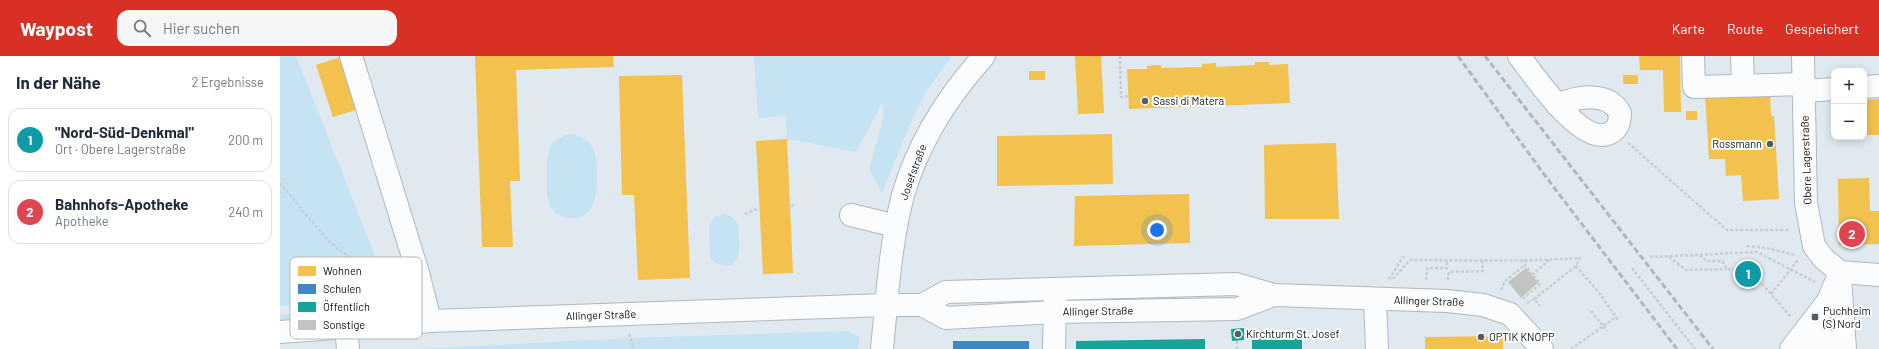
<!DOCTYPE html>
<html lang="de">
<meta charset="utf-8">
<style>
:root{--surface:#fff;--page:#f6f6f7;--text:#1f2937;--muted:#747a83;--line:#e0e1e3;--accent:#d93025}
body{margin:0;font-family:Barlow,sans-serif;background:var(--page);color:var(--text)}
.controls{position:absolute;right:12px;top:12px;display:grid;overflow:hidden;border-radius:8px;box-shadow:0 2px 10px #0003}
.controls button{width:36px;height:36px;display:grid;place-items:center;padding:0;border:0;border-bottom:1px solid var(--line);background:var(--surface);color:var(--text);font:20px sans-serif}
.you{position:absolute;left:877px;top:174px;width:14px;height:14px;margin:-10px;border:3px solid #fff;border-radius:50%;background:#1a73e8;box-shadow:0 0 0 6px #1a73e833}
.badge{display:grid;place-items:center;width:26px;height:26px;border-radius:50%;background:var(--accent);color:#fff;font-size:13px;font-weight:700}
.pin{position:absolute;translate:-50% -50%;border:2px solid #fff;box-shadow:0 1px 4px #0006}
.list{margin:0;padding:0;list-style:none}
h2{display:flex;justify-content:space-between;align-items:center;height:52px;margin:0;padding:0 16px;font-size:17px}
h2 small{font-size:13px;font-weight:400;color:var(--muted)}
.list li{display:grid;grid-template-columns:26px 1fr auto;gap:12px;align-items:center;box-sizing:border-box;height:64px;margin:0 8px 8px;padding:0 8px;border:1px solid var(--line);border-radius:12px}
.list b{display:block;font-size:15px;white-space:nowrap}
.list p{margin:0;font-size:13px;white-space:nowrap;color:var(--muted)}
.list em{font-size:13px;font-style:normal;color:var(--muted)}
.icon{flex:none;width:22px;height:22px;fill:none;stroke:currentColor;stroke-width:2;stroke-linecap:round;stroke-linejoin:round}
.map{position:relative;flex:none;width:1599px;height:293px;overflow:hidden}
header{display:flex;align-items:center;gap:24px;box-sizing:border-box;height:56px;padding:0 20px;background:var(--accent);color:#fff}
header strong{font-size:19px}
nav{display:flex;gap:22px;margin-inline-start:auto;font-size:14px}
.search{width:280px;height:36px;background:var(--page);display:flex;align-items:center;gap:10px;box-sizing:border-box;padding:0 14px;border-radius:12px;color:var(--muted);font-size:15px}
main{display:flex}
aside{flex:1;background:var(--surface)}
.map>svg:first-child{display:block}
.green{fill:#c6e3f4}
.homes{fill:#f2c14e}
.schools{fill:#3f88c5}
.public{fill:#17a398}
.building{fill:#c2c4c4}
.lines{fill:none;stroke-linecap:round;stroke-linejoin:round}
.minor-casing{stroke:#b0b8bd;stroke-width:24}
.path{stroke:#cacdcf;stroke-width:2.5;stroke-dasharray:3 2;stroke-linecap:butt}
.minor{stroke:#fafcfd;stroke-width:22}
.rail{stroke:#b4b6b7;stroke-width:3;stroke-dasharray:6 3;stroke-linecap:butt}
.poi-dot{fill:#555c61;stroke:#fff;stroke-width:1.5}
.labels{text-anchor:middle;stroke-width:4;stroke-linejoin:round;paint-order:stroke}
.poi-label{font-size:11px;fill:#0a1014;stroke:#fff;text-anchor:start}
.street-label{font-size:11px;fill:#0a1014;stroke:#fff}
.key{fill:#fff;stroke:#b6b7b8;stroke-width:1}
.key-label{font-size:11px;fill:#0a1014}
</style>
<header>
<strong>Waypost</strong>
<div class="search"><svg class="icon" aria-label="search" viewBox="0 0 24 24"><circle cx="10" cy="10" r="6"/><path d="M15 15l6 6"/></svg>Hier suchen</div>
<nav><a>Karte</a><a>Route</a><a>Gespeichert</a></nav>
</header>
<main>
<aside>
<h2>In der Nähe<small>2 Ergebnisse</small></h2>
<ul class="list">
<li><span class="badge" style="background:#0f9aa8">1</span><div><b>&quot;Nord-Süd-Denkmal&quot;</b><p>Ort · Obere Lagerstraße</p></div><em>200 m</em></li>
<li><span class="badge" style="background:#e0444e">2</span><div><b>Bahnhofs-Apotheke</b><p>Apotheke</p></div><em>240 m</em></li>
</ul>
</aside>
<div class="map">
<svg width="1599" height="293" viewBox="0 0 1599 293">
<rect width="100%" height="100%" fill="#dfe9ef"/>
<g class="green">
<path d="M0,0h16l97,245 -113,5z"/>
<path d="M474,0h197v1l-24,33 -17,34 -28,69 -13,-24 15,-53 -2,-13 -26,49 -69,-13 -1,-23 -28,2z"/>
<path d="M292,78c8,2 15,5 20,12 7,12 7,56 -3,65 -12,13 -34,8 -40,-8 -3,-9 -2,-19 -2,-28 0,-21 -1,-37 25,-41z"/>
<path d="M444,158c15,3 15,14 15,27 0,5 1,11 -1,16 -5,13 -21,10 -28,0l-1,-31 5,-9z"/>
<path d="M130,249l6,6 -136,10v-6z"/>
<path d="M1553,257l4,23 -21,-4 13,-17z"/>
<path d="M568,275l12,6 -2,12h-441l213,-11z"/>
</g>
<g class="homes">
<path d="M195,0h138l1,11 -98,3 4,111h-10l3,66h-31z"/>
<path d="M795,0h26l3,57 -26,1z"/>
<path d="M1359,0h41l1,56h-17l-1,-42h-23z"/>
<path d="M61,1l18,52 -26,8 -17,-52z"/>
<path d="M975,6h14v3l19,-1 2,39 -161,6 -2,-40h20v-3l7,-1h7v3l41,-1v-3l14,-1v4l39,-2z"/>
<rect x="749" y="15" width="16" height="9"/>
<path d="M402,19l8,203 -52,2 -4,-85h-12l-3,-119z"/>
<rect x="1343" y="19" width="15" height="9"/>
<path d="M1490,36l1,24h3l5,83 -36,2 -2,-26 -15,1 -1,-17h-16l-4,-64z"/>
<path d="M1599,43v36h-15v-35z"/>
<rect x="1406" y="55" width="11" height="9"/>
<path d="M832,78l1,50 -116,2v-50z"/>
<path d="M507,83l6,134 -30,1 -7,-133z"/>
<path d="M1056,87l3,76h-74l-1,-74z"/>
<path d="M1589,122l1,33h9v33l-40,1 -1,-66z"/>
<path d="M909,138l1,49 -116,3 1,-50z"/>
<path d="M1223,280v13h-78v-12z"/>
</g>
<rect class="schools" x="673" y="285" width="76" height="8"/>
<g class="public">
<path d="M964,272v12l-12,1 -1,-12z"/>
<path d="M1022,281v12h-50v-11z"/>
<path d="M925,283v10h-129v-8z"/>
</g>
<path class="building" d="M1246,212l12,15 -17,15 -13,-16z"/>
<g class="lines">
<defs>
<g id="minor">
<path d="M71,0l67,217 12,48"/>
<path d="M1239,0c15,19 63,92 91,77 8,-4 10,-11 10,-20 -12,-23 -44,-16 -63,-8"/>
<path d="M1413,0l1,31 110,-3"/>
<path d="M1462,0l1,29"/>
<path d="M1523,0l3,147 8,43 10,13 16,13 39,3"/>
<path d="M1584,31l15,-1"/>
<path d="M1524,35l30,-2"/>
<path d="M571,159l45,11"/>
<path d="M1560,221l5,72"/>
<path d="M1095,244l2,49"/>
<path d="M642,249l24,-13 290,-8 38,11 173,6 36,4 27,9 32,35"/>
<path d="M66,270l2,23"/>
<path d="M0,276l150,-11 456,-16h36l24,13 109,-6 182,-3 37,-14"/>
<path d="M602,293c5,-51 8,-104 21,-154 15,-52 45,-99 81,-139"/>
<path d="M774,293l1,-51"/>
<path d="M1511,293l37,-48 12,-29"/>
<path d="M1512,293c13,-13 33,-14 46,0"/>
</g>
</defs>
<use href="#minor" class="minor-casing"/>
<g class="path">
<path d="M840,0l1,41 7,-1"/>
<path d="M1348,87l99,87h63"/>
<path d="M0,127l44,53 11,11 45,30 18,1"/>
<path d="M511,150l5,-2"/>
<path d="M465,158l14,-6"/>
<path d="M1467,190l19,2 30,7"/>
<path d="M1420,199l6,6h16l5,8 24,2 40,46"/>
<path d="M1370,201l107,-5 58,30"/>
<path d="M1389,201l17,13 41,-1"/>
<path d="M1296,210l24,28 18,26"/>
<path d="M1352,212l63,81"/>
<path d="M1252,219l17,-15"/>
<path d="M100,221l2,27"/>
<path d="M1109,223l15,-23"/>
<path d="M1113,223l17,-19c56,0 113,2 170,-2l-4,8 -42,33"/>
<path d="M1146,224l1,-12h20v-8"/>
<path d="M1168,224l1,-8 34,-1 -1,-10"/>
<path d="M1221,234l4,-9 20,-16"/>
<path d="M1491,238l27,-34"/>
<path d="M1243,243l17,-15 -15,-19 -2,-5"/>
<path d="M1247,247l7,-4 6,7"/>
<path d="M1311,255l16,20"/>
<path d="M349,278l5,15"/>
<path d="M957,285v8"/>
<path d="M1291,293l45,-32"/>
</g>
<use href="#minor" class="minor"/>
<g class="rail">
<path d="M1178,0l88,121 131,172"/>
<path d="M1205,0l228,293"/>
</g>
</g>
<g class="poi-dot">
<circle cx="865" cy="45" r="4"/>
<circle cx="1490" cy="88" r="4"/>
<rect x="1531" y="257" width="8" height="8" rx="2"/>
<circle cx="958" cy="278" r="4"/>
<circle cx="1201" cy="281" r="4"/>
</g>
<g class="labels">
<g class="poi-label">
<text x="873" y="49">Sassi di Matera</text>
<text x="1482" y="92" text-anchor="end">Rossmann</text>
<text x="1543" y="259">Puchheim<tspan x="1543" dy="13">(S) Nord</tspan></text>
<text x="966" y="282">Kirchturm St. Josef</text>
<text x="1209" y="285">OPTIK KNOPP</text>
</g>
<g class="street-label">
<text transform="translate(1526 104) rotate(-92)" y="4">Obere Lagerstraße</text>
<text transform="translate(633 116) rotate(-70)" y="4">Josefstraße</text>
<text transform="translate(1149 245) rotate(2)" y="4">Allinger Straße</text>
<text transform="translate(818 255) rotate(-1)" y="4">Allinger Straße</text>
<text transform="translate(321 259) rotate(-2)" y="4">Allinger Straße</text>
</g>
</g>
<rect x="10" y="201" width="132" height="82" rx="6" class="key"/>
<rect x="18" y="210" width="18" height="10" fill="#f2c14e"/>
<rect x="18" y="228" width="18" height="10" fill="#3f88c5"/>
<rect x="18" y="246" width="18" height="10" fill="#17a398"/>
<rect x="18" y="264" width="18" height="10" fill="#c2c4c4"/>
<g class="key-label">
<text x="43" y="219">Wohnen</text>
<text x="43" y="237">Schulen</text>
<text x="43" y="255">Öffentlich</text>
<text x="43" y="273">Sonstige</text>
</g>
</svg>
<div class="controls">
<button>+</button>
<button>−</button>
</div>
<div class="you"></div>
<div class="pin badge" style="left:1468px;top:218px;background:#0f9aa8">1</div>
<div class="pin badge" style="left:1572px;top:178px;background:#e0444e">2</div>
</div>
</main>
